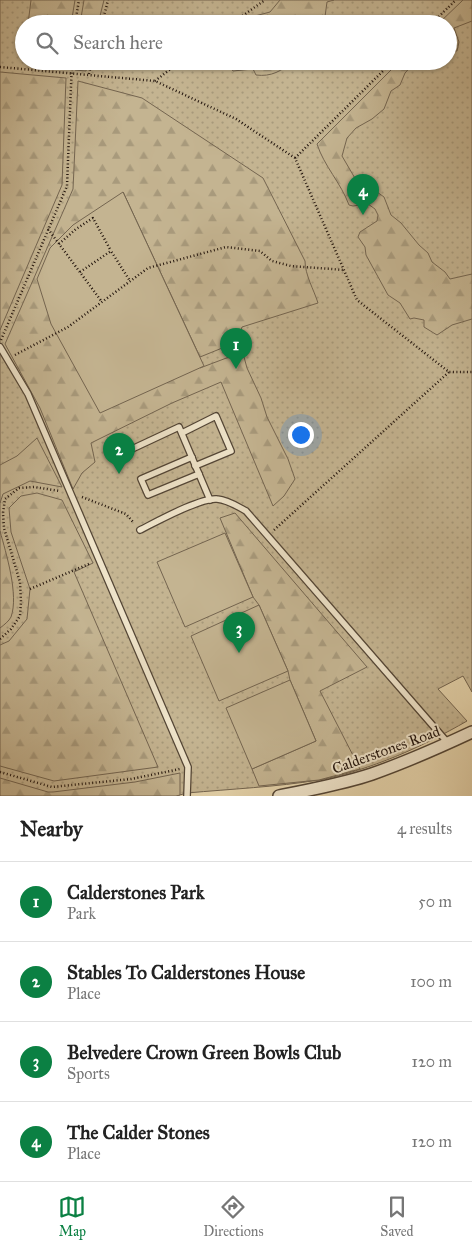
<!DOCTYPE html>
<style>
:root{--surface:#fff;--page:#f2f2f2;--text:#222;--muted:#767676;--line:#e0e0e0;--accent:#0b8043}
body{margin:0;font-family:"IM FELL Great Primer",serif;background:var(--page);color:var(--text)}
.you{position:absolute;left:300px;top:434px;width:18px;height:18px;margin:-12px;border:4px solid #fff;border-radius:50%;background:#1a73e8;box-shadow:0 0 0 8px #1a73e833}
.badge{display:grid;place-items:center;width:32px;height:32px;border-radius:50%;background:var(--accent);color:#fff;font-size:16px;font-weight:700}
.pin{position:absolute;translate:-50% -41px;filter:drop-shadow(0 1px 2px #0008)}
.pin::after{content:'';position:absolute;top:26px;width:18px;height:15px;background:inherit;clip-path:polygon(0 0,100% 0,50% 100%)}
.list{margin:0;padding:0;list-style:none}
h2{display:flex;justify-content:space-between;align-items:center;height:65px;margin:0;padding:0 20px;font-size:21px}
h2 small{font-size:16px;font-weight:400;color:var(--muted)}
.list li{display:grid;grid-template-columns:32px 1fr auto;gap:15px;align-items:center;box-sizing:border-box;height:80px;padding:0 20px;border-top:1px solid var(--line)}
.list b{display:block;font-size:19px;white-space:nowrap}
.list p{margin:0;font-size:16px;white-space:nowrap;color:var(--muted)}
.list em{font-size:16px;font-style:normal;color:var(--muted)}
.icon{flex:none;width:28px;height:28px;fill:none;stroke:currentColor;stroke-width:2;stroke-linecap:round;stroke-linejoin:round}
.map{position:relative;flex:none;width:472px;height:796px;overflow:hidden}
.search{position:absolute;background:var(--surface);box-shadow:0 1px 4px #0004;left:15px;right:15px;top:15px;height:55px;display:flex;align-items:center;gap:12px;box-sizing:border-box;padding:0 18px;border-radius:28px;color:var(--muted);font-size:19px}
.sheet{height:385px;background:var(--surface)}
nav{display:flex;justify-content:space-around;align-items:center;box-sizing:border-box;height:70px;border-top:1px solid var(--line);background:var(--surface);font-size:14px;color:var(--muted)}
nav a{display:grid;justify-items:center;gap:2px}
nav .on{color:var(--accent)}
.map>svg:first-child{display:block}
.grass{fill:url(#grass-dots);stroke:#746550;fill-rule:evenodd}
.forest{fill:url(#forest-firs);stroke:#746550}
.garden{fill:#c4b491;stroke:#746550}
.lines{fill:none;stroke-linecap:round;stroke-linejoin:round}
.lane-casing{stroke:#544636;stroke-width:8}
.street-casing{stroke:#544636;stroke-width:14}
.path{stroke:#24160e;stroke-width:2.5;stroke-dasharray:1 2.5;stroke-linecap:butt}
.lane{stroke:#eee3c9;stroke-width:5.5}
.street{stroke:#eee3c9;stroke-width:11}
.labels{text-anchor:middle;stroke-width:4;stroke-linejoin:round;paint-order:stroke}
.street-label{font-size:15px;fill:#24160e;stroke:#eee3c9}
</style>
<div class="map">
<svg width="472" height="796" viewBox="0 0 472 796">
<defs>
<pattern id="grass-dots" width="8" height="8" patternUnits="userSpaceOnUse" patternTransform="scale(1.25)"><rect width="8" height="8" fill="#c4b491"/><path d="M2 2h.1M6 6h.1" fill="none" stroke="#a89a7c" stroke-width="1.8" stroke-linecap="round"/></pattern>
<pattern id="forest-firs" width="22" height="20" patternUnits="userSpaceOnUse" patternTransform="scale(1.25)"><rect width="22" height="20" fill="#c4b491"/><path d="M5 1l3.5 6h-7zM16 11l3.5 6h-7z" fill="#a89a7c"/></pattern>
</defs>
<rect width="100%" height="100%" fill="#e5d4ac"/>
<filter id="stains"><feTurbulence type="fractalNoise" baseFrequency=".004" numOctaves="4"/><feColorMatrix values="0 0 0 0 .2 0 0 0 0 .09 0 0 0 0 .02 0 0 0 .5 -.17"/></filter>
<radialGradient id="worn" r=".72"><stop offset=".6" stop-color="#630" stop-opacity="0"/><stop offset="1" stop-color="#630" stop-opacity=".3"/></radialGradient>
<path class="grass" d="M0,0h472v692l-9,-16 -25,13 29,32c-45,26 -96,49 -148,59 -43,7 -88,9 -132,13l-11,3h-176zM24,24h424v37h-424z"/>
<g class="forest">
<path d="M31,0h44l-4,24h-43z"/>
<path d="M84,0h20l-6,24h-18z"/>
<path d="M280,0h54l-7,2 -3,22h-81l12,-8 15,-4z"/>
<path d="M463,0h9v21l-18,7 5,14 -2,9h-6l-3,-2v-25h-10z"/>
<path d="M76,61h12l-2,10 -11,-1z"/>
<path d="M226,61h67c-11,10 -22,16 -37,14l-3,-6 -20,2z"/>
<path d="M400,61h16l-11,12 -5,12 -9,6 -7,18 -12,10 -16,9 -9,10 -5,18 14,24 17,9 11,8 7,18 10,8 18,22 9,8 4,9 13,10 5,7 22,-5v45l-20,6 -15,10 -13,-8v-7l-10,-2 -4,1 -10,-16 -12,-8 -22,-40 -1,-8 -7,-10 2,-5 17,-11 1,-6 -3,-6 -7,-5 -15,2 -4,-1c-8,-22 -25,-39 -32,-61z"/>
<path d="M0,72l66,6 -4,107 -62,145z"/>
<path d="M78,81l64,17 121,80 42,83c0,14 9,29 13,42l-76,24 -5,15 -37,15 -77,-165 77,176 37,-14 7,3 3,11 14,30 6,19 21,42 7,20 -11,17 -11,10 -52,-124 -49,21 -81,40 4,19 -13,11 -9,16 -33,-81 -35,-64 68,-155z"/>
<path d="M37,438l25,49 -32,-6 -27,13 -3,9v-38l17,-9z"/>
<path d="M37,493l25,7 31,63 -19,9 84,195 -104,14 -54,-15v-121l9,-4 18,-22 3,-30 -19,-57 -2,-24 12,-12z"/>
<path d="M235,513l132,154 -47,24 40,78 -41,11 -60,6 -7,-17 64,-28 -26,-61 -2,-9 -29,-66 -6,-8 -33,-79z"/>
<path d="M0,531c6,22 19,64 11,86 -2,4 -7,8 -11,11z"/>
<path d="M180,773v22l-4,1h-176v-18l48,14h5l82,-10z"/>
</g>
<g class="garden">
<path d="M123,192l81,174 -104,47 -49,-89 -14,-45 13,-31 23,-23z"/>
<path d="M225,533l28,64 -68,30 -28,-65z"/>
<path d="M259,605l29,66 -69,30 -28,-65z"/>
<path d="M290,680l26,61 -64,28 -26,-61z"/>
</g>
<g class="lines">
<defs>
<g id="lane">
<path d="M0,347l28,47 160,373 -1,29"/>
<path d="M182,433l34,-17 15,35 -36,15"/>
<path d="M132,449l47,-22 31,73"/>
<path d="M192,457l-51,22 7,16 51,-21"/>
<path d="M140,530c16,-8 61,-33 77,-31 11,1 20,7 29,12l202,232"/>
</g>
<path id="street" d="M279,796c31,-6 63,-12 93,-22 34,-12 68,-27 100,-42"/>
</defs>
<use href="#lane" class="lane-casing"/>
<use href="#street" class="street-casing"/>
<g class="path">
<path d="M75,24l4,-24"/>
<path d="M102,24l6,-24"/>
<path d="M231,24l34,-24"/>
<path d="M431,24l25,-24"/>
<path d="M0,67l155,14 81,38 59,39 62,142 92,72h23"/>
<path d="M89,74l3,-13"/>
<path d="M155,81l26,-20"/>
<path d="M295,158l98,-97"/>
<path d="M48,229l54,73"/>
<path d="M59,244l17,-15 17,-11 18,33"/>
<path d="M80,272l31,-21 19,30"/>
<path d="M1,340l66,-154 5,-125"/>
<path d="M15,355l53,-28 80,-59 78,-21 34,4 12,10 19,5 53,4"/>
<path d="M82,497l44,17 8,9"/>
<path d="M274,530l175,-158"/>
<path d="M30,589l61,-26"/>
<path d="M0,639l11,-10 9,-13 1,-14 -1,-20 -16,-54 -1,-15 2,-14 14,-11 15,-1 26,4"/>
<path d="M0,772l52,15 79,-8 49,-10"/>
</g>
<use href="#lane" class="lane"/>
<use href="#street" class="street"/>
</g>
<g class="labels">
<g class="street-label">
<text transform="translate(386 750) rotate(-20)" y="5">Calderstones Road</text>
</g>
</g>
<rect width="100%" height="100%" filter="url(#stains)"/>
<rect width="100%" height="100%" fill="url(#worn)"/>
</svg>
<div class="you"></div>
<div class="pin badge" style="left:236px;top:369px">1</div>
<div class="pin badge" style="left:119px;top:474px">2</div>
<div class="pin badge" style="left:239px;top:653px">3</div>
<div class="pin badge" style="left:363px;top:215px">4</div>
<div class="search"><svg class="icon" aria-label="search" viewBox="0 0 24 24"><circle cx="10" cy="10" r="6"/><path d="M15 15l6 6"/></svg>Search here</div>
</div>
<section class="sheet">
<h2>Nearby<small>4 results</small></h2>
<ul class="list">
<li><span class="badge">1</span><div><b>Calderstones Park</b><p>Park</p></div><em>50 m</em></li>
<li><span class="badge">2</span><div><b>Stables To Calderstones House</b><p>Place</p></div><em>100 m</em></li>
<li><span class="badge">3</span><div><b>Belvedere Crown Green Bowls Club</b><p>Sports</p></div><em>120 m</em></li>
<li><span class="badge">4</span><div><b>The Calder Stones</b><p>Place</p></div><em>120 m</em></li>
</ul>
</section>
<nav>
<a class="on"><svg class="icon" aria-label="map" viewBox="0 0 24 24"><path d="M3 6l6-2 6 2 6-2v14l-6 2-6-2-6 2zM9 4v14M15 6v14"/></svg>Map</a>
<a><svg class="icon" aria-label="directions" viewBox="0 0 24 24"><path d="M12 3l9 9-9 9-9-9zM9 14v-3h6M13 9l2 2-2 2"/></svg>Directions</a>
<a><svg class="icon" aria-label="saved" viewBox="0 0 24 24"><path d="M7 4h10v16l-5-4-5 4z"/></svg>Saved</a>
</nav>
